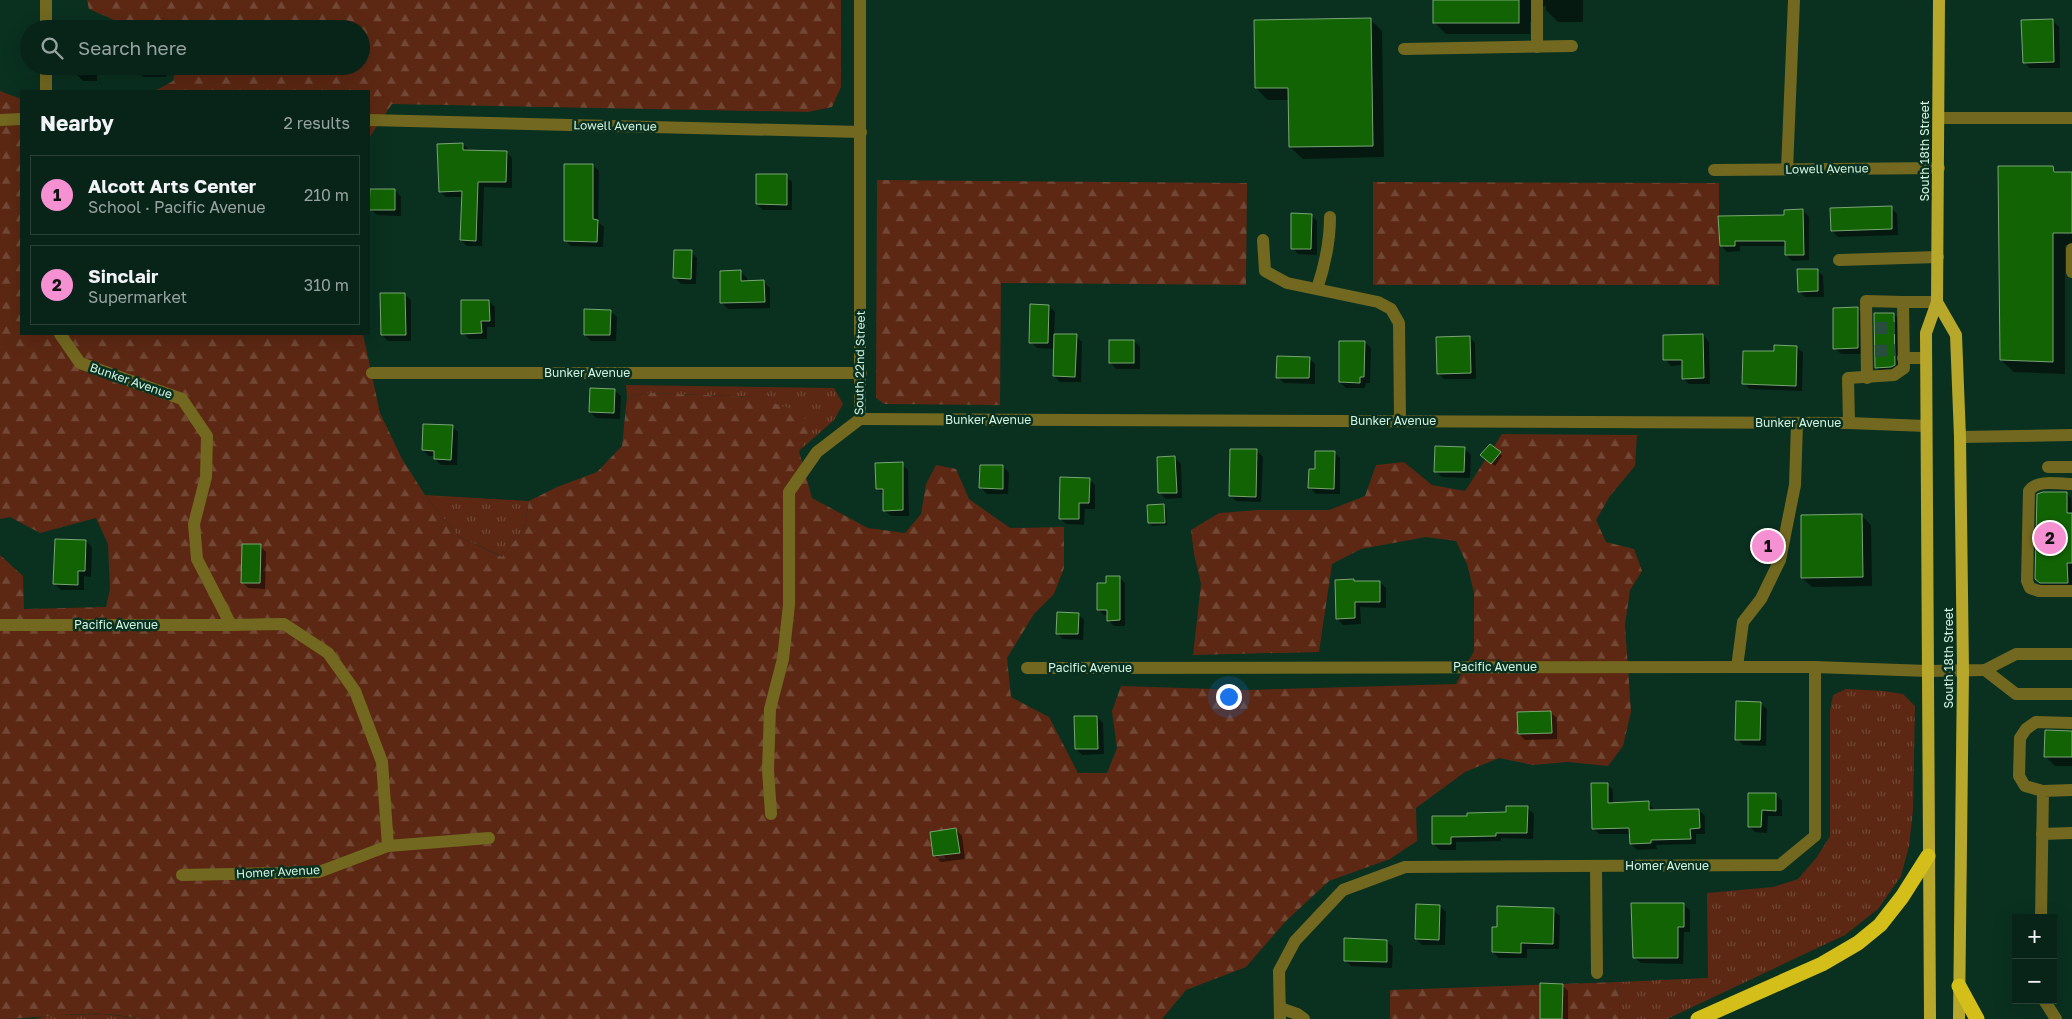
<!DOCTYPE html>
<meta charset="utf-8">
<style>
:root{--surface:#082418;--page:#112c21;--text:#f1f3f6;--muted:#98a4a2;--line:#294137;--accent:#f591d2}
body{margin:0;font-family:"Golos Text",sans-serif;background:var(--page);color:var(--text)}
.controls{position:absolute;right:15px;bottom:15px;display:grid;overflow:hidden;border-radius:0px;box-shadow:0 5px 20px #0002}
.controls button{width:45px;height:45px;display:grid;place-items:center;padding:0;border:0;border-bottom:1px solid var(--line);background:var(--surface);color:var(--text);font:25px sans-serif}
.you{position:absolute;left:1228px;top:696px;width:18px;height:18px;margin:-12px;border:4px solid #fff;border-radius:50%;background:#1a73e8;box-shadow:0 0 0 8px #1a73e833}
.badge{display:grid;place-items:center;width:32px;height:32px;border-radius:50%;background:var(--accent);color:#111;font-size:16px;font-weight:700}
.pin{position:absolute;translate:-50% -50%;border:2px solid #fff;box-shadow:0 1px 5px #0006}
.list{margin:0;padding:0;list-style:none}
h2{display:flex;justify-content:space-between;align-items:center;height:65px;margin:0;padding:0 20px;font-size:21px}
h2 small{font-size:16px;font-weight:400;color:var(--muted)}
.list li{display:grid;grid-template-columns:32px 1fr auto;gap:15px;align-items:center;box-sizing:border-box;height:80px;margin:0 10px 10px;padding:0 10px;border:1px solid var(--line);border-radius:0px}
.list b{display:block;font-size:19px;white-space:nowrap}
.list p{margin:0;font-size:16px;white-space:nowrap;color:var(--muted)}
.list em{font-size:16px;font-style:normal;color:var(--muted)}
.icon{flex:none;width:28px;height:28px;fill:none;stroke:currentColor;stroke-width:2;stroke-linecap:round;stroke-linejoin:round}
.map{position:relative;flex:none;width:2072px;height:1019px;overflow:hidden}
.search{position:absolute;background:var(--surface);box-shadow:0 5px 20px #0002;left:20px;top:20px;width:350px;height:55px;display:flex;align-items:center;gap:12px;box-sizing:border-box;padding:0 18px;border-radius:28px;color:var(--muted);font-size:19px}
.panel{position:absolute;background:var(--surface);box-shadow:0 5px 20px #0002;left:20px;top:90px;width:350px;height:245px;border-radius:0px}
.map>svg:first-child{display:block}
.grass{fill:url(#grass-tufts)}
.forest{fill:url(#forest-firs)}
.shadow{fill:#0007}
.building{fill:#126304;stroke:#79a573}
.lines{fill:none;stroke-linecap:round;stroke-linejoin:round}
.minor-tunnel{stroke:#284e3d;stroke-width:12;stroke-dasharray:12 6;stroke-linecap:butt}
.minor{stroke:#726820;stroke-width:12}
.major{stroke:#b7a72a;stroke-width:12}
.highway{stroke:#d4bf1a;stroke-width:15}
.labels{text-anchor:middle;stroke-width:5;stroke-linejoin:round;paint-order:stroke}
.street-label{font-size:12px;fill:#d3f5e3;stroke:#0a3020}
</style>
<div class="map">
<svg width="2072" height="1019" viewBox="0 0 2072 1019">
<defs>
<pattern id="grass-tufts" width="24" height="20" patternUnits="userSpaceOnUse" patternTransform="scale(1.25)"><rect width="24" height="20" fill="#5c2813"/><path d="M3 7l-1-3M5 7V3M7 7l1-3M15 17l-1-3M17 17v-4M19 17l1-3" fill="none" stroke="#724835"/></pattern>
<pattern id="forest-firs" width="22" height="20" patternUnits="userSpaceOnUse" patternTransform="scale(1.25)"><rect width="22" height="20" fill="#5c2813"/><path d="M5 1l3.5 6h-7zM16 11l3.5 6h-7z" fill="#724835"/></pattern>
</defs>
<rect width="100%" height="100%" fill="#0a3020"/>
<g class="grass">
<path d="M626,385l208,3 9,16 -9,16 -35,31 13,-23 -56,-31 -106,-4 -23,4z"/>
<path d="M425,495l104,6 -5,28 -21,28 -45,-21z"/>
<path d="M1846,689l38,2 19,3 12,12 -2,104 -4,36 -8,30 -23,33 -33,26 -178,84h-47l-2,-37 90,-4 -1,-85 66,-6 25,-8 19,-22 13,-21v-125l3,-16z"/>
<path d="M103,1014l43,5h-113l18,-4z"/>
</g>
<g class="forest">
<path d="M87,0h754v87l-9,20 -24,5 -416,-8 -23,34v-47h-214l18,-10 3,-15h185v-37h-187l-1,-4 -52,-2 -32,-14z"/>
<path d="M0,91l21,8v235h342l17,79 22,46 23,36 33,41 44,21 22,-28 5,-28 28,-14 40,-15 25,-26 5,-49 23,-4 106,4 44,15 12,16 -13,23 13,47 56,30 37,5 16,-19 5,-30 10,-19 20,4 13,30 41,29 54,-1v41l-10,26 -20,20 -27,44 4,39 38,20 29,56h29l10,-25 -5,-37 9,-25 125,4 210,-6 18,-33v-58l-7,-29 -11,-23 -30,-4 -65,12 -29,15 -13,88 -126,3 8,-71 -7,-30 -3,-24 28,-17 39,-3h71l36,-14 11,-31 28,-3 28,23 33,6 37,-57 135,1 -2,31 -25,30 -14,24 10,22 28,7 8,22 -12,19 -5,35 6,87 -8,34 -15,20 -40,-4 -35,3 -34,-7 -34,14 -49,36 1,33 -27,18 -61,22 -43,40 -40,46 -60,23 -24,29h-1016c-14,-2 -28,-4 -42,-5 -35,-2 -69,5 -104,5v-464l23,21 1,33 82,-2 4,-18 -2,-45 -12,-26 -56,15 -30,-16 -10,2z"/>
<path d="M877,180l370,3 -1,102 -245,-2 -1,122 -116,-1 -8,-6z"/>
<path d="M1373,182l346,1v102h-346z"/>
<path d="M1618,982l2,37h-230v-29z"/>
</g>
<g class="shadow">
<path d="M1434,0h149v22h-25l-12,-12v-5l-5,3 -1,14h-10v12h-84l-12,-12z"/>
<path d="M1370,19l12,12 2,126 -81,2 -13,-12v-47h-22l-12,-12z"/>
<path d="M2053,21l6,6 1,41h-30l-6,-6z"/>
<path d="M77,66h20v15h-14l-6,-6z"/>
<path d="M137,66h30l-1,11h-23l-6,-6z"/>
<path d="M463,144l6,6 37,2 6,6v30l-28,-1 -2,59h-15l-6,-6 2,-43h-17l-6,-6z"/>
<path d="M593,165l6,6 -1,51 6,5 -1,20 -32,-1 -6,-6z"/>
<path d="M2052,167l6,6 14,1v71h-7v129l-51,-2 -13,-12z"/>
<path d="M786,176l6,6v28h-29l-6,-6z"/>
<path d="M395,190l6,7v19l-24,-1 -7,-6z"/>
<path d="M1891,208l6,6 1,21 -60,2 -6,-6z"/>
<path d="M1803,210l6,7v43l-17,1 -6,-7v-8h-46v5l-13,1 -6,-6 65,-30z"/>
<path d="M1311,215l6,6v34l-19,-1 -6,-6z"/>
<path d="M691,252l6,6 -1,26h-15l-6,-6z"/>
<path d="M1817,270l6,6 1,21h-19l-6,-6z"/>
<path d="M741,272l6,6v4h17l6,6v20l-42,1 -6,-6z"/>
<path d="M404,294l7,6v41h-23l-6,-6z"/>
<path d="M489,301l6,6v20h-8v12h-18l-6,-6z"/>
<path d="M1049,306l6,6 -1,23 22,1 6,6 -1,40h-21l-6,-6 1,-27 -18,-1 -6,-6z"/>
<path d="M1857,308l7,7v39h-23l-6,-6z"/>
<path d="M610,311l7,6 -1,24h-25l-6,-6z"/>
<path d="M1894,314l6,6 -2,53 -15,1 -6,-6z"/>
<path d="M1703,335l6,7 1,42h-21l-6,-6v-13l-12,1 -6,-7z"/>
<path d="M1469,337l6,6 1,36h-32l-6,-6z"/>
<path d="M1134,341l6,6v22h-24l-6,-7z"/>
<path d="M1365,342l6,6 -1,35h-4l-1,5h-19l-6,-6z"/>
<path d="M1797,347l6,6 -1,38 -52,-2 -6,-6z"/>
<path d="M1309,358l6,6v20l-31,-1 -6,-6z"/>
<path d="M614,390l7,6 -1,23 -24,-1 -6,-6z"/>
<path d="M452,426l6,6 -1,33h-16l-6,-6v-3h-6l-6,-6z"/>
<path d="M1465,449l6,6 -1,23 -28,-1 -7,-6z"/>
<path d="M1257,451l6,6 -2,45 -25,-1 -6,-6z"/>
<path d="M1334,452l6,6v36h-24l-7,-7 7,-17z"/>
<path d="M1500,453l2,3 -7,10 -10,-8z"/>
<path d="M1175,458l6,6 1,34 -16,1 -6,-6z"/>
<path d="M902,464l6,6 1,46h-18l-7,-6 -1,-16 -6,-6z"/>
<path d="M1003,466l6,7 -1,21h-21l-6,-6z"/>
<path d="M1089,479l6,6v24h-10l-1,16 -18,-1 -6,-6z"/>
<path d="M2066,493l5,5 1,17v72l-30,-1 -5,-5 2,-86z"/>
<path d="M1163,505l3,3 1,17 -15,1 -3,-3z"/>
<path d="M1862,516l9,9 1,61 -60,1 -10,-9z"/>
<path d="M86,541l6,6 -1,30 -7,-1v14h-23l-6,-6z"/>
<path d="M260,546l6,6 -1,37 -17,-1 -6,-6z"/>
<path d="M1119,577l6,6v43h-11l-6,-6v-5h-4l-6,-6 9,-25z"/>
<path d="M1354,581l2,1h24l6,6v20l-26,-1 1,17 -18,1 -6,-7z"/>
<path d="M1078,614l6,6 -1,20 -20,-1 -6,-6z"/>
<path d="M1760,703l7,6 -1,37 -23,-1 -6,-6z"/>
<path d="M1550,712l7,6v21l-32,1 -6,-6z"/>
<path d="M1097,717l6,6 1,31 -22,1 -6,-6z"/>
<path d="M2072,731v35h-17l-10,-10z"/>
<path d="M1607,784l6,6v14l35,-2 7,9 44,-1 6,6v18h-9v10l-40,1 1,4 -20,1 -6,-6v-10h-32l-6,-6z"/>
<path d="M1750,794l26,1 6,6v15h-14l-1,17 -12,-1 -6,-6z"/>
<path d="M1527,808l7,6 -1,25 -32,-1v3l-45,1v8h-16l-6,-6 34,-26 39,-5z"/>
<path d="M956,830l6,6 3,23 -24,3 -6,-6 -4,-23z"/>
<path d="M1683,904l7,6v22h-6l-1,32 -42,-1 -7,-6z"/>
<path d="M1440,906l6,6 -1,33h-23l-6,-6z"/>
<path d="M1553,910l7,6 -1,33h-32v9h-28l-6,-6z"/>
<path d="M1387,941l6,6 -1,21 -41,-2 -6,-6z"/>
<path d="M1562,985l6,6v28h-27z"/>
</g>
<g class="building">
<rect x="1433" y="0" width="86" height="23"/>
<path d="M1371,18l2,128 -84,1 -1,-59h-33l-1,-68z"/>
<path d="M2053,19l1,43 -31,1 -2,-43z"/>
<path d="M463,143v7l44,1 -1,31h-28l-2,59 -16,-1 2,-49 -23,1 -2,-48z"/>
<path d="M564,164h29v55l5,1 -1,22 -33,-1z"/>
<path d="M1998,166h55l1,6h18v61h-19v129l-53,-2z"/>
<path d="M756,174h31v31l-31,-1z"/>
<path d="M370,189h25v21h-26z"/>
<path d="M1892,206v23l-61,2 -1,-23z"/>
<path d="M1803,209l1,46h-19v-14h-50v5h-15l-2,-30 66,-1v-5z"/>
<path d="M1291,213l21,1 -1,35h-20z"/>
<path d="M674,250h18l-1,29 -18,-1z"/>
<path d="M1797,269h21v22l-20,1z"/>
<path d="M741,270v11l23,-1 1,22 -45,1v-32z"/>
<path d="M380,293h25l1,42h-25z"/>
<path d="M461,300h28l1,21h-9l1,12 -21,1z"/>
<path d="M1030,304l19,1 -1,38h-19z"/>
<path d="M1858,307v41l-25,1v-41z"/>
<path d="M584,309l27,1 -1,25h-26z"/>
<path d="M1874,313h20l1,52 -4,2 -16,1z"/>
<path d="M1054,334h23l-2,43 -22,-1z"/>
<path d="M1703,334l1,44 -22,1v-19h-19v-25z"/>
<path d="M1470,336l1,37 -34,1 -1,-37z"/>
<rect x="1109" y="340" width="25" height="23"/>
<path d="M1339,341h26l-1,36h-4v6l-21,-1z"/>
<path d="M1774,345l23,1 -1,40 -54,-2 1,-33h31z"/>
<path d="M1277,356l33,1 -1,21h-33z"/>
<path d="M590,388l25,1 -1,24 -25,-1z"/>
<path d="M423,424l30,1 -2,35 -17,-1v-8l-12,-1z"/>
<path d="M1490,444l11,8 -10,12 -11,-9z"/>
<path d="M1435,446l30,1 -1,25h-30z"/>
<path d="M1230,449h27l-1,48 -27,-1z"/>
<path d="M1315,451h20l-1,38 -26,-1 1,-19h6z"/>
<path d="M1175,456l2,37h-19l-1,-36z"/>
<path d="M903,462v48l-20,1v-22h-7l-1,-26z"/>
<path d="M980,465h23v24l-24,-1z"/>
<path d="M1060,477l30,1 -1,25h-10v16h-20z"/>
<path d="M2043,492h24v21h5v50h-5l1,20h-28l-5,-4 2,-85z"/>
<path d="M1164,504l1,19h-17l-1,-18z"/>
<path d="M1862,514l1,63 -62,1v-63z"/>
<path d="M55,539l31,1 -1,31h-7v14l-25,-1z"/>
<path d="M242,544h19l-1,39h-19z"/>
<path d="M1106,576h14v44l-13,1v-11h-10v-27h9z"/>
<path d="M1354,579v2h26v21h-25v16l-19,1 -1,-39z"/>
<path d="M1057,612l22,1 -1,21h-22z"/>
<path d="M1736,701l25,1 -1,38h-25z"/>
<path d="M1551,711l1,22 -34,1 -1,-22z"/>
<path d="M1074,716h23l1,33h-23z"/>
<path d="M2045,730l27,1v26h-28z"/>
<path d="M1591,783h17v20l41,-2v9l50,-1 1,19 -10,1 1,10 -40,1v3l-21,1 -1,-16 -37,1z"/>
<path d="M1748,793h28v18l-14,-1 -1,17h-13z"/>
<path d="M1506,806h22l-1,27h-31v3l-45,1v7h-19v-28h35v-3l39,-1z"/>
<path d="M956,828l4,25 -27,3 -3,-24z"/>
<path d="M1631,903h53v24h-6v31h-45z"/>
<path d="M1416,904l24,1 -1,35 -24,-1z"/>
<path d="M1497,906l57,2 -1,36 -32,-1v10l-29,-1v-25h5z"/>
<path d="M1344,938l43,2v22l-43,-1z"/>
<path d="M1540,983l23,1 -1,35h-22z"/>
</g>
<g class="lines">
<g class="minor-tunnel">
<path d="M1875,328h20"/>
<path d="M1875,351l20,-1"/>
</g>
<g class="minor">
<path d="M46,0v29"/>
<path d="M1537,0v47"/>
<path d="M1404,49l168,-3"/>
<path d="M46,66v25"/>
<path d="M1939,118h133"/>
<path d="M0,120l21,-1"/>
<path d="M369,120l492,12"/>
<path d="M1714,170l225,-2"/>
<path d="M1787,170l7,-170"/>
<path d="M1263,240l2,31 22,12 91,19 13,7 8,14 1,98"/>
<path d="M2072,249v23"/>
<path d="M1839,260l99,-3"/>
<path d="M1317,289c8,-24 13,-46 13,-72"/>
<path d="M60,334l20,29 102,36 25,37 -1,41 -12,47 3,35 34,66 53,-1 44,29 27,38 27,71 6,84"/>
<path d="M1903,358h23"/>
<path d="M372,373h489"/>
<path d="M1867,378l-1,-77 37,1"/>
<path d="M860,419l989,4 77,3"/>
<path d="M1849,423l-1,-45 46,-3 10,-7 -1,-66h34"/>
<path d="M1960,437l112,-2"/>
<path d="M2048,467h24"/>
<path d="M2072,484c-13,0 -35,-5 -43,7l-2,90 3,7 9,3h33"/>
<path d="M0,625h231"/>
<path d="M1737,667l6,-45 18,-23 19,-39 15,-75 2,-61"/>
<path d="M1027,668l788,-1 113,4 57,-1 31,-16h56"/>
<path d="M1985,670l31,24h56"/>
<path d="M2043,791l-18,-5 -6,-10 1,-38 6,-9 10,-7 36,1"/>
<path d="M771,814l-3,-44 2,-61 13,-50 6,-54v-113l28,-40 43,-33v-419"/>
<path d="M2042,834l30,-1"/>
<path d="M1596,866l1,107"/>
<path d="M182,875l137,-3 69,-26 101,-8"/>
<path d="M2041,918l2,-127 29,-1"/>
<path d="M2044,1000l12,19"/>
<path d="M1280,1008l17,6 7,5"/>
<path d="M1280,1019l-1,-48 16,-30 48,-51 62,-23 375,-2 35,-29v-169"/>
</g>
<g class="major">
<path d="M1937,302l19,33 4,102 3,234 -4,348"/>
<path d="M1930,1019l-4,-686 11,-31 2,-302"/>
</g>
<g class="highway">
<path d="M1959,986l18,33"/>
<path d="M1698,1019l124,-55 36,-21 22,-18 22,-28 26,-41"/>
</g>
</g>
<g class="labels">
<g class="street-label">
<text transform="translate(615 126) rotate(1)" y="4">Lowell Avenue</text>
<text transform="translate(1925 151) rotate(-90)" y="4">South 18th Street</text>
<text transform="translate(1827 169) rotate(-1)" y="4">Lowell Avenue</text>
<text transform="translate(860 363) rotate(-89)" y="4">South 22nd Street</text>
<text x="587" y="377">Bunker Avenue</text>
<text transform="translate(131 381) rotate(19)" y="4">Bunker Avenue</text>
<text x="988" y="424">Bunker Avenue</text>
<text x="1393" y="425">Bunker Avenue</text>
<text x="1798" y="427">Bunker Avenue</text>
<text x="116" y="629">Pacific Avenue</text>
<text transform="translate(1949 658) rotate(-90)" y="4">South 18th Street</text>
<text x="1495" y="671">Pacific Avenue</text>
<text x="1090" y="672">Pacific Avenue</text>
<text x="1667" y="870">Homer Avenue</text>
<text transform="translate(278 872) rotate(-3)" y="4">Homer Avenue</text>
</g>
</g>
</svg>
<div class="controls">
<button>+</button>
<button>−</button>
</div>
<div class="you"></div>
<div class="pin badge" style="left:1768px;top:546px">1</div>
<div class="pin badge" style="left:2050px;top:538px">2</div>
<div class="search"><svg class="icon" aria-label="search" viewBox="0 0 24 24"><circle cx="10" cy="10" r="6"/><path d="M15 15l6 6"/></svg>Search here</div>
<section class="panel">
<h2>Nearby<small>2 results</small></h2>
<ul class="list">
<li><span class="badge">1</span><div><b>Alcott Arts Center</b><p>School · Pacific Avenue</p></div><em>210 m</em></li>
<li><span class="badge">2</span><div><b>Sinclair</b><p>Supermarket</p></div><em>310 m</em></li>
</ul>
</section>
</div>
